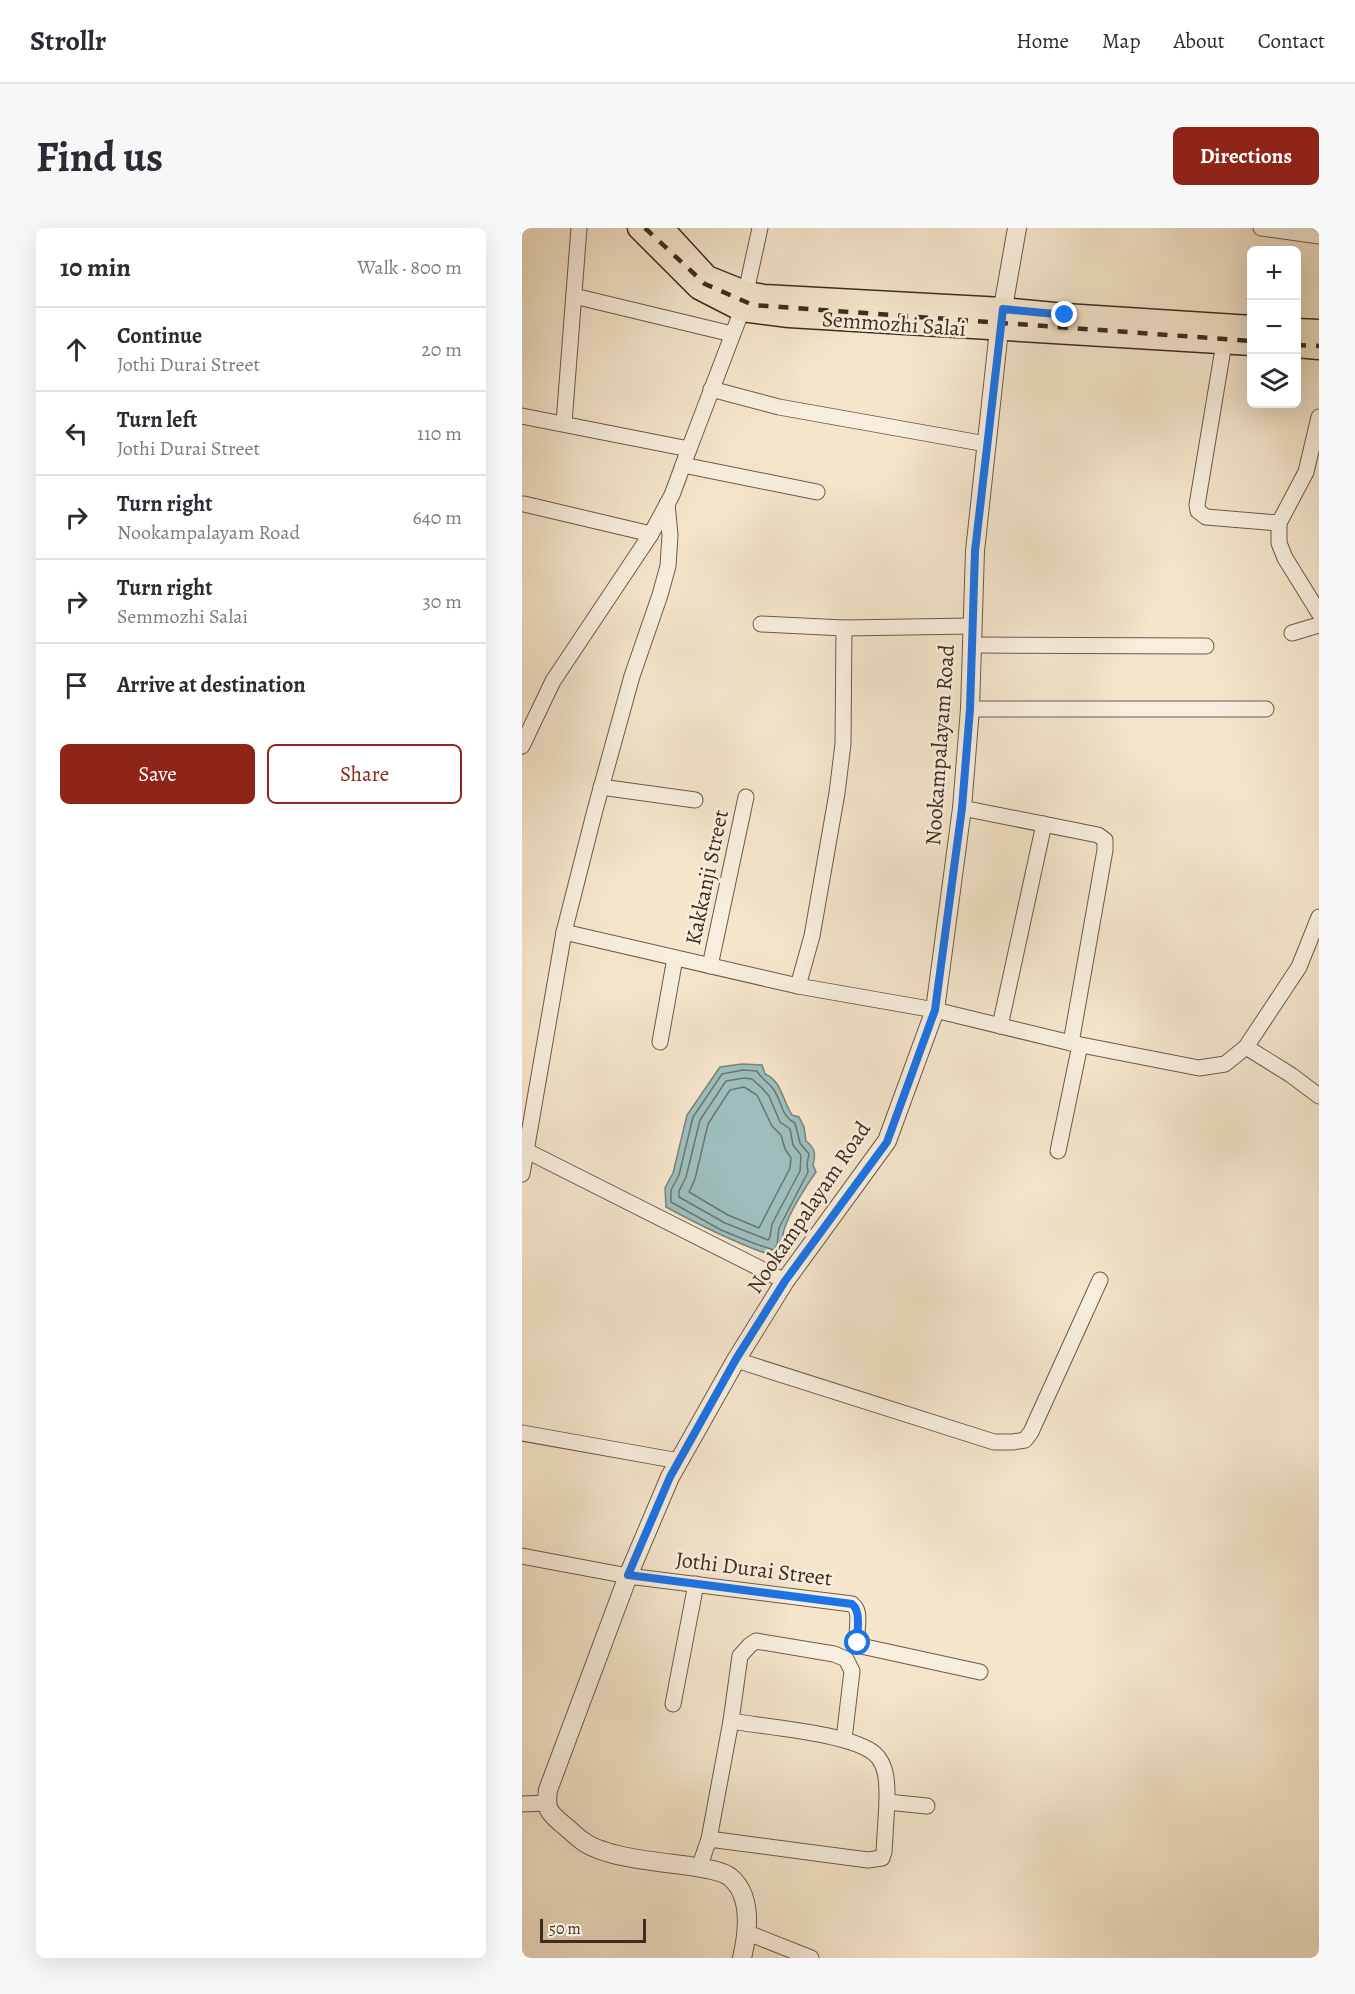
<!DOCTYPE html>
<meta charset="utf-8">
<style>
:root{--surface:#fff;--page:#f7f7f7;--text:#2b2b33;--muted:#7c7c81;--line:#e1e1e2;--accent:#8f2418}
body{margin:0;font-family:Alegreya,serif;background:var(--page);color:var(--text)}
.controls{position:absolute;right:18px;top:18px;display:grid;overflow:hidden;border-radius:9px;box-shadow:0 6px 24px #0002}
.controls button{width:54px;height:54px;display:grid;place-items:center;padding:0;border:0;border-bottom:2px solid var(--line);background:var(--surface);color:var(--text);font:30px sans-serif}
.scale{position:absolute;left:18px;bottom:15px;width:106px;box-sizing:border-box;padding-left:6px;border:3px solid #3e2c20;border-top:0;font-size:16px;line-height:21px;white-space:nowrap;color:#3e2c20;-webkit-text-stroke:4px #f8eedd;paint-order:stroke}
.stop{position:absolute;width:18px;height:18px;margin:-14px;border:4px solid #1a73e8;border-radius:50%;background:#fff}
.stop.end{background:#1a73e8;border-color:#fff;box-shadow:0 2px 6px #0008}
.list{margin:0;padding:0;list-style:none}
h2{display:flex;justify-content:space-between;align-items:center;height:78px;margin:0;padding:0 24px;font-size:26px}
h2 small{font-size:20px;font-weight:400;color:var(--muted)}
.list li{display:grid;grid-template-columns:39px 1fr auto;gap:18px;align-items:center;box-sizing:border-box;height:84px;padding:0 24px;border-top:2px solid var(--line)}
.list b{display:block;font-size:22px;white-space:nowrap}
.list p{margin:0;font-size:20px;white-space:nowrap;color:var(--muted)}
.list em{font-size:20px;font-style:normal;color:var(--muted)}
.actions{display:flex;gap:12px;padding:18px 24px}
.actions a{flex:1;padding:14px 0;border:2px solid var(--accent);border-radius:9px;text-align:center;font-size:21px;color:var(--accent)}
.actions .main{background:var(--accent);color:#fff}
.icon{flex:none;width:33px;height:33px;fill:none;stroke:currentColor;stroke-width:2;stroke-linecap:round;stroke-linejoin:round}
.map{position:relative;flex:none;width:797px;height:1730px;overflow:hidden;border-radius:9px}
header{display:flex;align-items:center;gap:36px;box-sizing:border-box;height:84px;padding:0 30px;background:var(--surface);border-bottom:2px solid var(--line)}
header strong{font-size:28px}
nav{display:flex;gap:33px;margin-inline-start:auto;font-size:21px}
.intro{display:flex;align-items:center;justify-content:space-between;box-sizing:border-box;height:144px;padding:0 36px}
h1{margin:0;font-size:42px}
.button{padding:15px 27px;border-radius:9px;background:var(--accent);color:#fff;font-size:21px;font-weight:700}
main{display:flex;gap:36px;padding:0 36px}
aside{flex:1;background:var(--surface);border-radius:9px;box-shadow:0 6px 24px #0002}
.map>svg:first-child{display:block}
.water{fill:#9dbebc;stroke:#77847e;stroke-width:1.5}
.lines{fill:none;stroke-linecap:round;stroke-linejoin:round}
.shore{stroke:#6e756e;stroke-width:1.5}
.minor-casing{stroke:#6c5a4b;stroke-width:17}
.tertiary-casing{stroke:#6c5a4b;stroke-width:20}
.primary-casing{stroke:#3e2c20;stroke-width:25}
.minor{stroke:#f8eedd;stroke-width:15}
.tertiary{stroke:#f8eedd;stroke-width:18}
.primary{stroke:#f5e5cb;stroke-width:22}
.rail{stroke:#3e2c20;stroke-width:4.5;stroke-dasharray:10 10;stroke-linecap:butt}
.route{stroke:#1a73e8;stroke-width:8}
.labels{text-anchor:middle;stroke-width:5;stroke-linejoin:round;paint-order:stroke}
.street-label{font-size:22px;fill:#3e2c20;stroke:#f8eedd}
</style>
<header>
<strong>Strollr</strong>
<nav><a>Home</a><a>Map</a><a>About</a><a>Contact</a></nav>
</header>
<div class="intro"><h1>Find us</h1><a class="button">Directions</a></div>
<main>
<aside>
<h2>10 min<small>Walk · 800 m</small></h2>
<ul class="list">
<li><svg class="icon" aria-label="ahead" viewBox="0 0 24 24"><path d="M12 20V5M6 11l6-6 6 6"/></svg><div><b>Continue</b><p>Jothi Durai Street</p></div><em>20 m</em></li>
<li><svg class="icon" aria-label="left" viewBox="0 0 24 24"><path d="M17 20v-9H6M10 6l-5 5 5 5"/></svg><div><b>Turn left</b><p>Jothi Durai Street</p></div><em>110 m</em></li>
<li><svg class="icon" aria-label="right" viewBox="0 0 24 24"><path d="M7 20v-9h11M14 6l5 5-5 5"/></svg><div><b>Turn right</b><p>Nookampalayam Road</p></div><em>640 m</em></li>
<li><svg class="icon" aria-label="right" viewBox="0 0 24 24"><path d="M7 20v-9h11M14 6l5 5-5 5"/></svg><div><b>Turn right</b><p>Semmozhi Salai</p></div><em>30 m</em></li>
<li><svg class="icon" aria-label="arrive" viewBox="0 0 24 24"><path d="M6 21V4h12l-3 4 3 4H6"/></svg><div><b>Arrive at destination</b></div></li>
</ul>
<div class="actions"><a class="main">Save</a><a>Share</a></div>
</aside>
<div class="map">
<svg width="797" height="1730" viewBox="0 0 797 1730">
<rect width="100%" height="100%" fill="#f5e5cb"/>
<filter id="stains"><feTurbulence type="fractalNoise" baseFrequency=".00333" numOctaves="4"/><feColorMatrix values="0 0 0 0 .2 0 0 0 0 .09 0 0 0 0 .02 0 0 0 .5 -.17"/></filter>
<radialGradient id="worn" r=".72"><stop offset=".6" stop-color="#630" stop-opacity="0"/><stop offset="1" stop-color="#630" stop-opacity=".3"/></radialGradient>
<path class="water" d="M220,836l20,1 3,9c16,6 18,27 27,41l7,2 5,10 2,14c9,7 10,13 7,24l3,7c-10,14 -27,41 -32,58 -2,9 -2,19 -5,28 -40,-13 -76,-31 -113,-51l-1,-19 8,-15 14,-58 33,-48z"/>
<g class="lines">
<g class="shore">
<path d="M221,842l14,1c4,8 12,11 17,19 8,12 7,26 21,33l5,20 9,11 -2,10 1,8 -29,56 -2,17 -3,5 -21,-7 -32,-13 -50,-28v-12l8,-15 14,-58 29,-43z"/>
<path d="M222,850l8,1 10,9 7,8 11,26 10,7 3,16 8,10 -1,16 -28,53 -2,13 -2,3 -43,-17 -46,-26v-6l7,-14 14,-57 26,-39z"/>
<path d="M222,859l13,8 15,31 9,9 4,14 6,9 -1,10 -31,60 -31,-13 -39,-23 6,-13 13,-55 22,-34z"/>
</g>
<defs>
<g id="minor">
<path d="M739,0l58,8"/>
<path d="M52,68l158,38"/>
<path d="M702,115l-27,162 1,6 8,6 73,6"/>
<path d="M189,161l68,18 207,37"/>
<path d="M0,188l167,33 53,-139 18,-82"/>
<path d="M797,189l-13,55 -27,51v20l6,15 34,55"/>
<path d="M42,195l15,-195"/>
<path d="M161,237l134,27"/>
<path d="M2,276l127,30"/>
<path d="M239,396l83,4 128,-2"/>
<path d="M770,405l27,-8"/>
<path d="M449,417l235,1"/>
<path d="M448,481h296"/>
<path d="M0,518l31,-65 98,-147 21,-39 17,-46"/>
<path d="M79,559l94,13"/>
<path d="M440,580l136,27 7,5v10l-34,193"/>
<path d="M42,704l234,54 137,24 136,33 128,25 26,-4 21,-17 53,-80 20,-50"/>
<path d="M188,738l36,-169"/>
<path d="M276,758l14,-50 25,-143 6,-49 1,-116"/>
<path d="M478,798l44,-202"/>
<path d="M138,814l15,-84"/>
<path d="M724,819l45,28 28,21"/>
<path d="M5,923l258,130"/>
<path d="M536,923l22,-106"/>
<path d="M0,946l42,-242 31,-122 37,-134 28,-81 8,-29 2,-31 -3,-31"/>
<path d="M214,1132l258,82h19l12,-2 6,-8 69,-152"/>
<path d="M0,1205l157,28"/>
<path d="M0,1328l106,20 224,28c13,10 -1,31 9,42l119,26"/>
<path d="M151,1476l23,-120"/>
<path d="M209,1493l9,-65 10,-11 6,-4 78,13 12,5 6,12 -8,68"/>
<path d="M0,1576l24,-1"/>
<path d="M187,1611l159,21 14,-2 2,-6 3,-50"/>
<path d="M177,1640l10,-29 22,-118c33,6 120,12 144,33 13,12 12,32 12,48l40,4"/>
<path d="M226,1705l63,25"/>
</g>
<path id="tertiary" d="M220,1730c6,-26 11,-62 -12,-81 -9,-7 -29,-9 -40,-11 -29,-4 -83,-8 -106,-24 -6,-4 -12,-10 -18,-15 -16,-14 -21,-15 -18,-37l80,-214 42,-99 66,-117 49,-79 102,-140 48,-131 27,-202 8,-99 5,-158 24,-221 18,-102"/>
<g id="primary">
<path d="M117,0l60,60 43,22 47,6 463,28"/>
<path d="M140,0l45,49 40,16 17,3 239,13 62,6 187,12"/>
<path d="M774,102l23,1"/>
<path d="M774,118l23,2"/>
</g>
</defs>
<use href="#minor" class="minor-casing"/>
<use href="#tertiary" class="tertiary-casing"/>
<use href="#primary" class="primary-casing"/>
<use href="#minor" class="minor"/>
<use href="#tertiary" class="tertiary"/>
<use href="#primary" class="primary"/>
<g class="rail">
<path d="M123,0l60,56 48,21 499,36"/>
<path d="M774,117l23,1"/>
</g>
</g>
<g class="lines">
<path class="route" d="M336,1415c-2,-12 4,-31 -6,-39l-224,-29 42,-98 66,-118 49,-78 102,-139 48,-132 27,-202 8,-99 5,-158 28,-242 62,6"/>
</g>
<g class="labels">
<g class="street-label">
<text transform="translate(372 95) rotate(4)" y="8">Semmozhi Salai</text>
<text transform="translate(417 517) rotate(-86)" y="8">Nookampalayam Road</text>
<text transform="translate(184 649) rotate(-78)" y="8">Kakkanji Street</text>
<text transform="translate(286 979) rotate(-56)" y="8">Nookampalayam Road</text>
<text transform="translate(232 1340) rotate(7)" y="8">Jothi Durai Street</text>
</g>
</g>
<rect width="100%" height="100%" filter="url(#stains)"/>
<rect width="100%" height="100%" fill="url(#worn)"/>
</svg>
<div class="controls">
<button>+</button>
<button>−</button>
<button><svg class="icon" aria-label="layers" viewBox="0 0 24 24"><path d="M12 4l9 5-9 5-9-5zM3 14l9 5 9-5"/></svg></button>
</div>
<div class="scale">50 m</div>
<div class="stop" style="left:336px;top:1415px"></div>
<div class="stop end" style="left:543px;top:87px"></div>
</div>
</main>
